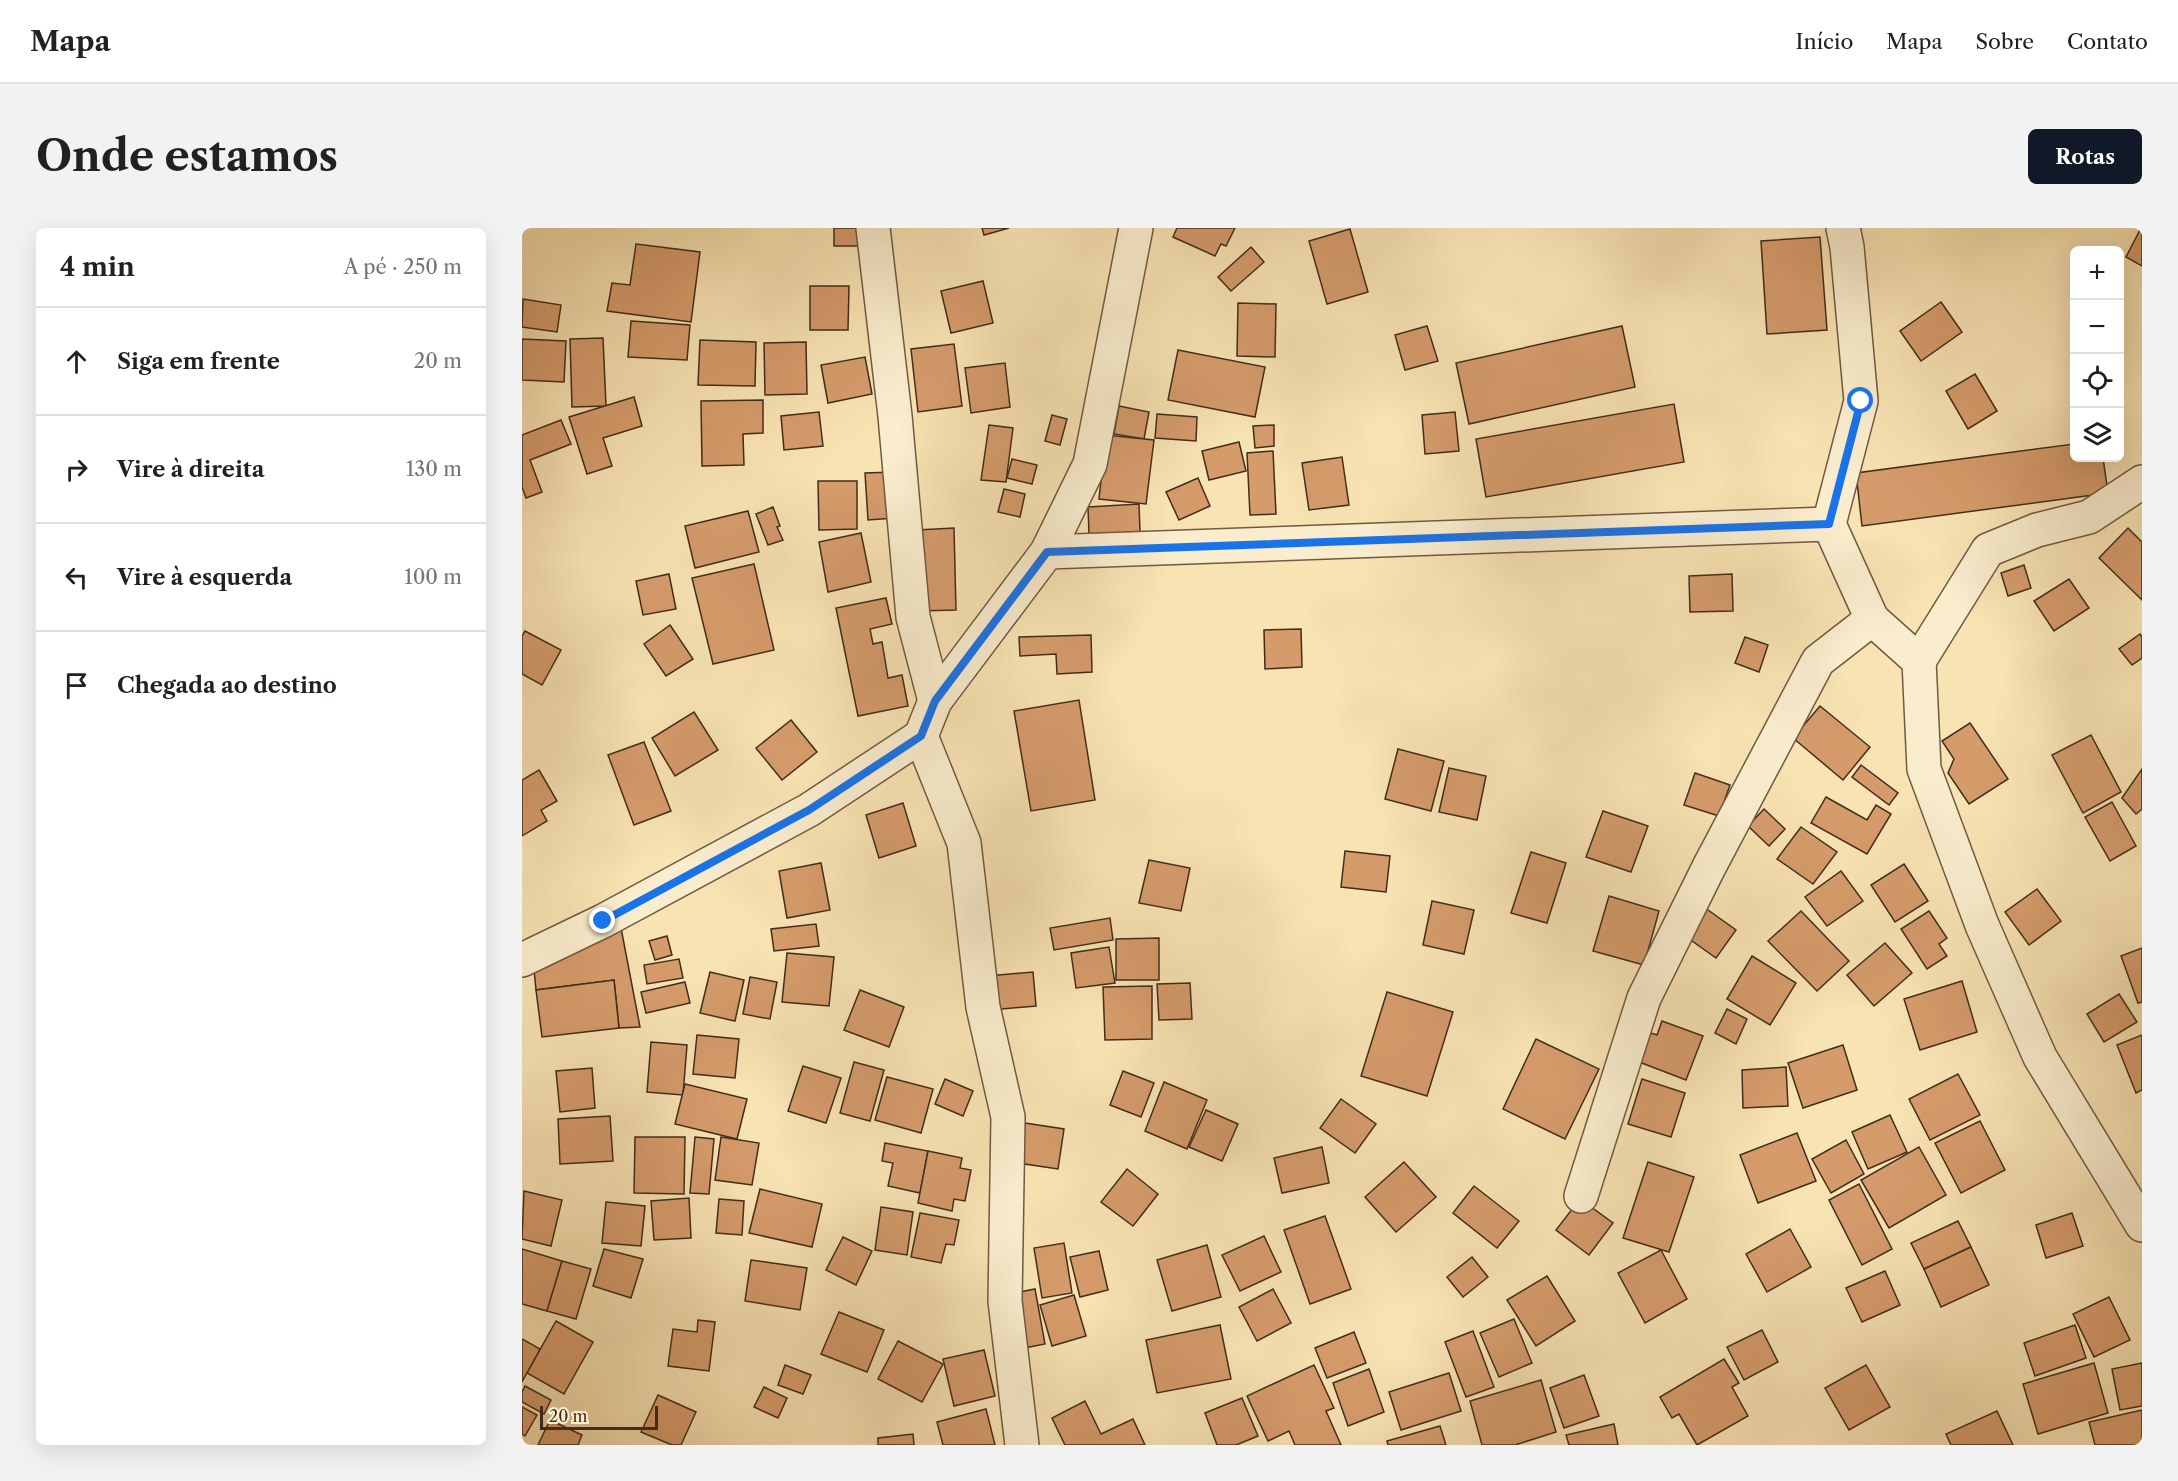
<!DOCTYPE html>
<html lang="pt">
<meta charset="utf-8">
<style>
:root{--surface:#fff;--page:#f2f2f2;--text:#202124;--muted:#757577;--line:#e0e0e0;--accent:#111827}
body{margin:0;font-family:"Libre Caslon Text",serif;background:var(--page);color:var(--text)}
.controls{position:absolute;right:18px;top:18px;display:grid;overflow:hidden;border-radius:9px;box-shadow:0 6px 24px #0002}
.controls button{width:54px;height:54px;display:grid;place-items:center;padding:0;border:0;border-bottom:2px solid var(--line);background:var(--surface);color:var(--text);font:30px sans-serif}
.scale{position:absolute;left:18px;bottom:15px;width:118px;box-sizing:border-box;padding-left:6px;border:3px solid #432c1c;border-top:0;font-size:16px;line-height:21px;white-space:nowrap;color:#432c1c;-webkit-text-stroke:4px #faedce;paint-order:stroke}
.stop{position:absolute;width:18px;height:18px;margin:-14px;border:4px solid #1a73e8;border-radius:50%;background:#fff}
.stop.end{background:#1a73e8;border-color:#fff;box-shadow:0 2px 6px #0008}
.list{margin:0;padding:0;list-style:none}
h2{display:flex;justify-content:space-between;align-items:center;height:78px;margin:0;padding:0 24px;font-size:26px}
h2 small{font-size:20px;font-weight:400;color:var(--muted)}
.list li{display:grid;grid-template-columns:39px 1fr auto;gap:18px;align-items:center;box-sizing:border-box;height:108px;padding:0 24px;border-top:2px solid var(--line)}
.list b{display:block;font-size:22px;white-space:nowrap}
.list em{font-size:20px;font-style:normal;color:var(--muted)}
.icon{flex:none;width:33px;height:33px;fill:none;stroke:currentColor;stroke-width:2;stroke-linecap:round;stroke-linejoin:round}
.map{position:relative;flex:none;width:1620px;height:1217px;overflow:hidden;border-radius:9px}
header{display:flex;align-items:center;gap:36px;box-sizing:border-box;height:84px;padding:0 30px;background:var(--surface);border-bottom:2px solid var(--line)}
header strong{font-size:28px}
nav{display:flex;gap:33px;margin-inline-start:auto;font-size:21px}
.intro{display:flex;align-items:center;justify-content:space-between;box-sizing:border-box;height:144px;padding:0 36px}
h1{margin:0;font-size:42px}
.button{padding:15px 27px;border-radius:9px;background:var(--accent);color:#fff;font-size:21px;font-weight:700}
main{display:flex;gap:36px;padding:0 36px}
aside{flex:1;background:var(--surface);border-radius:9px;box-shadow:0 6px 24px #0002}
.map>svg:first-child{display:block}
.building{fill:#d59b6b;stroke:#432c1c;stroke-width:1.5}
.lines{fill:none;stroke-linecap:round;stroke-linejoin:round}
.minor-casing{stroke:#705a42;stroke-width:36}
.minor{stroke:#faedce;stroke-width:33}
.route{stroke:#1a73e8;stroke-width:8}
</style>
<header>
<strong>Mapa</strong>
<nav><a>Início</a><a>Mapa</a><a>Sobre</a><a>Contato</a></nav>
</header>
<div class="intro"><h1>Onde estamos</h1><a class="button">Rotas</a></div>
<main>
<aside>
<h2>4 min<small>A pé · 250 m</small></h2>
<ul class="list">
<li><svg class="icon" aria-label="ahead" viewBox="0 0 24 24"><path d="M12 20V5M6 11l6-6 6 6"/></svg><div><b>Siga em frente</b></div><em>20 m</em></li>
<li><svg class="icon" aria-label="right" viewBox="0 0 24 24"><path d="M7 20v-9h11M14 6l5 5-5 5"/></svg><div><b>Vire à direita</b></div><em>130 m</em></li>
<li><svg class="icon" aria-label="left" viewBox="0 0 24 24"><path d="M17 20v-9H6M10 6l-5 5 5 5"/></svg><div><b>Vire à esquerda</b></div><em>100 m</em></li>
<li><svg class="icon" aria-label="arrive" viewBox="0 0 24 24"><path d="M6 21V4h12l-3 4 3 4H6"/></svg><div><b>Chegada ao destino</b></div></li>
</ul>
</aside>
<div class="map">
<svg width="1620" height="1217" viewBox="0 0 1620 1217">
<rect width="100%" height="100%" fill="#f8e3b3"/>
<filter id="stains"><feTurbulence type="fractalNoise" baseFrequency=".00333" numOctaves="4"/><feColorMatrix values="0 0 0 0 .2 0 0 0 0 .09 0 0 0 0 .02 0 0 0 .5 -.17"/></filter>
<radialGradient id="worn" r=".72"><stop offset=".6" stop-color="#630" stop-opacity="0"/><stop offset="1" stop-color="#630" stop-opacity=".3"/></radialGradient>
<g class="building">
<rect x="312" y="0" width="30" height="18"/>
<path d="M460,0h27l-25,7z"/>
<path d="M655,0h58l-9,18 -5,-2 -6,12 -42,-19z"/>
<path d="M1619,0h1v38l-16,-9z"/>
<path d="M828,1l18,63 -41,12 -18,-63z"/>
<path d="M1298,9l7,93 -60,4 -6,-93z"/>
<path d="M114,16l64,8 -9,70 -84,-11 5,-28 18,2z"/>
<path d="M729,19l13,15 -33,29 -13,-14z"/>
<path d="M461,53l10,42 -42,10 -10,-42z"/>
<path d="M288,58h39l-1,44h-38z"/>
<path d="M1,71l38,6 -4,27 -35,-5z"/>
<path d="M1419,74l21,30 -41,29 -21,-30z"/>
<path d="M716,75l38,1 -1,53 -38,-1z"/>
<path d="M109,93l59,4 -3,35 -59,-3z"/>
<path d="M905,98l11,35 -33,9 -10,-35z"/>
<path d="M1100,98l13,61 -166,37 -13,-61z"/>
<path d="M81,110l3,68 -34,1 -2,-68z"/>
<path d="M0,111l44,2 -2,41 -42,-2z"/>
<path d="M178,112l56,2 -1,44 -57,-1z"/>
<path d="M284,114l1,52 -42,1 -1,-52z"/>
<path d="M432,116l8,62 -44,6 -7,-63z"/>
<path d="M656,122l87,17 -10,50 -87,-17z"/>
<path d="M343,129l7,37 -44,9 -7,-38z"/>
<path d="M483,135l5,44 -39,6 -6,-45z"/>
<path d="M1453,146l22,37 -29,18 -22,-38z"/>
<path d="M112,169l8,29 -39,12 9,28 -25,8 -18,-57z"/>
<path d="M241,172v33l-20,1 1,31 -42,1 -1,-65z"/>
<path d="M1152,176l10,58 -198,35 -10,-58z"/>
<path d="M597,178l30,6 -5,27 -30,-5z"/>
<path d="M297,184l4,34 -39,4 -3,-34z"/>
<path d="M933,184l4,39 -34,3 -3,-39z"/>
<path d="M635,186l40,3 -1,24 -41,-3z"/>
<path d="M530,187l15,4 -7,26 -15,-4z"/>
<path d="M39,192l10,24 -41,16 12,32 -16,6 -4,-11v-52z"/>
<path d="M467,197l24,3 -7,54 -25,-2z"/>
<path d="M752,197v21l-19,2 -2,-22z"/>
<path d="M584,207l48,5 -8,64 -47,-5z"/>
<path d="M717,214l7,29 -37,9 -7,-29z"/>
<path d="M1552,216v14h29l5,35 -246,33 -6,-53z"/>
<path d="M751,223l3,63 -26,1 -3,-62z"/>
<path d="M820,229l7,48 -40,5 -7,-47z"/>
<path d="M490,231l25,6 -5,19 -25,-6z"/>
<path d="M371,244l2,46 -27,2 -3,-47z"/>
<path d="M676,250l12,28 -31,14 -13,-28z"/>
<path d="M296,253h39v48l-38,1z"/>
<path d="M482,261l21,5 -5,23 -22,-5z"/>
<path d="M617,276l1,28 -51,2 -1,-27z"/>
<path d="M251,279l7,19 -3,1 6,13 -15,5 -12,-31z"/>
<path d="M226,283l11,41 -64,16 -10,-42z"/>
<path d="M432,300l2,82 -37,1 -2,-81z"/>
<path d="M1606,300l14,14v58l-43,-42z"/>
<path d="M339,305l10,49 -43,10 -9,-50z"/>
<path d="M232,336l20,86 -61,14 -21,-86z"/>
<path d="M1502,337l7,23 -23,8 -7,-23z"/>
<path d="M147,346l7,35 -33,6 -7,-34z"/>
<path d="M1210,346l1,37 -43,1 -1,-36z"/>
<path d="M1547,351l20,29 -35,23 -20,-30z"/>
<path d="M364,370l6,26 -22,5 3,15 9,-2 6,36 14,-3 6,31 -50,10 -22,-108z"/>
<path d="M148,397l23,34 -27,17 -22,-32z"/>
<path d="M779,401l1,38 -37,2 -1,-39z"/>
<path d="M3,403l36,19 -19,35 -20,-11v-38z"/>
<path d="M1618,406l2,3v21l-10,7 -13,-16z"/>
<path d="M569,407l1,37 -35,2 -1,-20 -36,2 -1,-19z"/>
<path d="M1223,409l23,8 -9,27 -24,-9z"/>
<path d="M557,472l16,100 -64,11 -17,-100z"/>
<path d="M1298,478l50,41 -27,33 -50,-42z"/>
<path d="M172,484l24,38 -43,26 -23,-38z"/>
<path d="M269,492l26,32 -35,28 -26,-32z"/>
<path d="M1448,495l38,56 -39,25 -21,-31 6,-14 -12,-18z"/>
<path d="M1569,507l30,57 -38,21 -31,-58z"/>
<path d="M122,514l27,69 -37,14 -26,-70z"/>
<path d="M876,521l46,12 -13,50 -46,-12z"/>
<path d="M1339,537l37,28 -9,12 -37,-28z"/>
<path d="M927,540l37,8 -9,44 -38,-8z"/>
<path d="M1620,541v40l-6,5 -14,-16z"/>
<path d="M17,542l18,31 -16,9 6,11 -25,15v-56z"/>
<path d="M1173,545l35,12 -11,31 -35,-11z"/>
<path d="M1304,569l41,23 9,-15 15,9 -24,40 -56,-31z"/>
<path d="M1590,574l24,44 -26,15 -25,-44z"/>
<path d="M381,575l13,43 -37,12 -13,-43z"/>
<path d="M1242,581l21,20 -16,17 -21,-20z"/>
<path d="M1081,583l45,15 -17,46 -45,-15z"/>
<path d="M1279,599l36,25 -24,32 -36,-25z"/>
<path d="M823,623l45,5 -4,36 -45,-5z"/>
<path d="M1009,624l35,11 -19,60 -36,-10z"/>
<path d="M627,632l41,8 -9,43 -42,-8z"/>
<path d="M299,635l9,47 -43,8 -8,-47z"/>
<path d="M1382,636l24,37 -33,21 -24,-37z"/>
<path d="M1319,643l22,30 -36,25 -22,-29z"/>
<path d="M1515,661l24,32 -32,24 -24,-33z"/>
<path d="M1087,668l50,15 -15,54 -51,-14z"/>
<path d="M910,673l42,9 -10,44 -41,-9z"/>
<path d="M1179,677l35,25 -20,28 -35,-25z"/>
<path d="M1279,683l48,50 -32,30 -49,-50z"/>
<path d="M1407,683l18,27 -8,6 8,12 -20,13 -26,-40z"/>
<path d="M588,690l3,22 -59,10 -4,-22z"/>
<path d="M294,696l3,22 -45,5 -3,-22z"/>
<path d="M99,700l19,99 -21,1 -5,-48 -78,10 -3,-31z"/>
<path d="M145,708l5,19 -17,5 -6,-19z"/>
<path d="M637,710v42h-43v-41z"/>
<path d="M1363,715l27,30 -38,33 -27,-31z"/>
<path d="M587,719l6,36 -39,5 -5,-35z"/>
<path d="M1620,720v54l-4,1 -17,-47z"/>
<path d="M265,725l47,4 -5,49 -47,-4z"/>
<path d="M1230,728l44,27 -26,42 -43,-26z"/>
<path d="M157,731l4,19 -36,6 -3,-19z"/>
<path d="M188,744l34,8 -9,41 -35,-8z"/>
<path d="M511,744l3,34 -45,4 -3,-34z"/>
<path d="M228,749l27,5 -7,37 -27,-5z"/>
<path d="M92,752l5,48 -77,9 -6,-47z"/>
<path d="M1440,753l15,51 -57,18 -16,-51z"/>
<path d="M163,754l5,21 -44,10 -5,-21z"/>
<path d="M668,755l2,36 -33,1 -2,-36z"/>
<path d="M630,758v53l-47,1 -2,-53z"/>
<path d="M338,762l44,17 -15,40 -45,-17z"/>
<path d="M865,764l66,20 -26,84 -66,-20z"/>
<path d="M1597,766l18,28 -33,20 -17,-28z"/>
<path d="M1205,781l20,10 -11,25 -21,-11z"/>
<path d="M1140,793l41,15 -17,44 -52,-20 11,-29 12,4z"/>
<path d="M175,807l42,4 -4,39 -42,-4z"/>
<path d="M1620,807v55l-6,3 -19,-48z"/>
<path d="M1014,811l63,30 -34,70 -62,-30z"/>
<path d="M129,814l36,3 -4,50 -36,-3z"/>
<path d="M1321,817l14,45 -54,18 -15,-45z"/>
<path d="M332,834l30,8 -14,51 -30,-8z"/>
<path d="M281,838l38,12 -15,45 -38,-12z"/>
<path d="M1264,839l2,39 -45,2 -1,-38z"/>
<path d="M70,840l3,40 -35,4 -4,-41z"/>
<path d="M601,843l31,12 -13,34 -31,-12z"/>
<path d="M1436,846l22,41 -50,25 -21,-41z"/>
<path d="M365,849l46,12 -12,44 -46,-13z"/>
<path d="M423,851l28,12 -10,25 -28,-12z"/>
<path d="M1120,851l43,14 -14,44 -43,-13z"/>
<path d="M642,854l43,18 -20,49 -42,-18z"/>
<path d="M163,856l62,15 -10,40 -62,-15z"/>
<path d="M819,871l35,25 -21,29 -35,-25z"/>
<path d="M684,882l32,14 -16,37 -33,-14z"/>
<path d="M1368,887l17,37 -39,17 -16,-37z"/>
<path d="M88,888l3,45 -53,3 -2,-45z"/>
<path d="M1458,893l25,49 -44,23 -26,-50z"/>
<path d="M503,895l39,6 -6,40 -40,-6z"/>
<path d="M1275,905l19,48 -58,22 -18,-48z"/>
<path d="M113,909h50l-1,57 -50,-1z"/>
<path d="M173,909l19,2 -5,55 -19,-1z"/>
<path d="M199,909l38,6 -7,42 -37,-5z"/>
<path d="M1324,912l18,34 -33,19 -19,-34z"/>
<path d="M363,915l43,8 -8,42 -32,-7 5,-23 -11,-2z"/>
<path d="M800,919l7,36 -47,10 -8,-35z"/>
<path d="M1397,919l27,48 -57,33 -28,-48z"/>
<path d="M406,923l34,7 -2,10 11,2 -6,31 -11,-2 -2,12 -34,-8z"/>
<path d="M882,934l32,35 -40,35 -31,-35z"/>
<path d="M1126,934l46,15 -25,75 -46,-14z"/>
<path d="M605,941l31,25 -25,32 -32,-24z"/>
<path d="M1337,956l33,65 -30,16 -33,-65z"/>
<path d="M952,958l45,35 -22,27 -44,-35z"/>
<path d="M238,961l62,15 -10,43 -63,-14z"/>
<path d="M2,963l38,9 -11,46 -29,-7z"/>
<path d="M167,970l2,40 -37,2 -3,-39z"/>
<path d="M197,971l25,2 -2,34 -26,-2z"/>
<path d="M1058,971l33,24 -24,32 -33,-25z"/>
<path d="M84,974l39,4 -4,40 -39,-3z"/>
<path d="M359,979l32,5 -6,43 -32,-5z"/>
<path d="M398,985l39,7 -5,25 -8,-1 -5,19 -30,-6z"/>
<path d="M1550,985l11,33 -37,12 -10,-33z"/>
<path d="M803,988l26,73 -41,15 -26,-74z"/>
<path d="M1436,993l13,26 -47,22 -13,-26z"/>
<path d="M1268,1001l21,38 -44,25 -21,-38z"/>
<path d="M742,1008l17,36 -41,19 -18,-36z"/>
<path d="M321,1009l29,14 -16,34 -30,-15z"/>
<path d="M542,1015l8,50 -30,5 -8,-50z"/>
<path d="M685,1017l14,52 -49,14 -15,-51z"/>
<path d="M1449,1019l18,38 -48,22 -17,-38z"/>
<path d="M0,1021l40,12 -15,50 -25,-7z"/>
<path d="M82,1021l39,10 -12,39 -38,-12z"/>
<path d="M1139,1022l26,49 -42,24 -27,-50z"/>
<path d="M577,1023l9,39 -28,7 -10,-40z"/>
<path d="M950,1029l16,20 -25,20 -16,-20z"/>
<path d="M229,1032l56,8 -7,42 -55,-9z"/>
<path d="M40,1033l29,8 -15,50 -29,-8z"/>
<path d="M1363,1043l15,34 -38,17 -16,-34z"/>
<path d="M1025,1048l28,45 -39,25 -29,-46z"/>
<path d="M513,1061l10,55 -26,5 -10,-55z"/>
<path d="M751,1061l18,34 -34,18 -18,-34z"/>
<path d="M552,1067l12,41 -34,10 -12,-41z"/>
<path d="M1587,1069l21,43 -36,17 -21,-43z"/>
<path d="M317,1084l45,18 -17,42 -46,-18z"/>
<path d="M992,1091l18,44 -33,14 -19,-44z"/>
<path d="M176,1092l17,2 -6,49 -41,-5 5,-37 24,3z"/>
<path d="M34,1093l37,21 -29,52 -37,-21z"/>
<path d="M698,1097l11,54 -74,14 -11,-53z"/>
<path d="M1553,1097l11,33 -51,18 -11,-33z"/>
<path d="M1240,1102l16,32 -34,18 -17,-33z"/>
<path d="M951,1103l21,56 -28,10 -21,-55z"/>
<path d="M832,1104l12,31 -39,15 -12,-30z"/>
<path d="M0,1111l18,10 -18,33z"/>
<path d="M376,1113l45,23 -21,38 -44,-23z"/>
<path d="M462,1122l11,46 -41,10 -11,-47z"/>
<path d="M1202,1131l15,24 -7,4 16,29 -51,29 -18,-31 -7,4 -12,-21z"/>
<path d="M1572,1135l14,50 -70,21 -15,-50z"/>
<path d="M1620,1135v43l-22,4 -8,-41z"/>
<path d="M263,1137l26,10 -8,19 -25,-9z"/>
<path d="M792,1137l20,43 -8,3 15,34h-46l-6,-14 -21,10 -21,-45z"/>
<path d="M1344,1137l24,42 -41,23 -24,-42z"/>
<path d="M847,1141l15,43 -36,14 -15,-43z"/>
<path d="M927,1145l12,38 -60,19 -12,-38z"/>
<path d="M1062,1147l15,41 -35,12 -14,-40z"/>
<path d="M1019,1152l15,52 -41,13h-33l-12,-44z"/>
<path d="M3,1158l26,14 -7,14 -22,-12v-10z"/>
<path d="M242,1159l23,11 -9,20 -24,-11z"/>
<path d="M136,1167l38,17 -15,33h-9l-31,-13z"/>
<path d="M720,1170l16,38 -22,9h-19l-12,-32z"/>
<path d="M563,1173l16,33 32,-15 12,26h-80l-13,-27z"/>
<path d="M0,1179l15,8 -12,21 -3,-2z"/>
<path d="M464,1181l9,36h-52l-6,-23z"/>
<path d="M1620,1182v35h-47l-6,-23z"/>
<path d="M1475,1183l16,34h-62l-5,-11z"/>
<path d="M28,1192l32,15 -4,10h-40z"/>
<path d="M1092,1196l4,21h-49l-3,-10z"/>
<path d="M918,1198l6,19h-58l-1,-4z"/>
<path d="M391,1206l1,11h-36v-7z"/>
</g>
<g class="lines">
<defs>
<g id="minor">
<path d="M351,0l22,188 18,201 22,84"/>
<path d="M525,324l782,-28"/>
<path d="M1350,391l47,42 5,108 58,156 58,132 102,168"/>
<path d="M1397,433l69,-111 49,-20 52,-13 53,-35"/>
<path d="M399,508l43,107 19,164 25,110 -3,184 17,144"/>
<path d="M0,732l81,-39 206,-111 112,-74 14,-35 112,-149 43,-88 46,-236"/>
<path d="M1059,968l63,-198 65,-131 109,-206 54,-42 -43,-95 32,-123 -14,-154 -4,-19"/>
</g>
</defs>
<use href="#minor" class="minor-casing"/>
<use href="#minor" class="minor"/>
</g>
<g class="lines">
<path class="route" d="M81,693l206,-111 112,-74 14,-35 112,-149 782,-28 32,-123"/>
</g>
<rect width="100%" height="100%" filter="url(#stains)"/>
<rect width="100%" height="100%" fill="url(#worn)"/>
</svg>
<div class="controls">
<button>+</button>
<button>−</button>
<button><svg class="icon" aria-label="locate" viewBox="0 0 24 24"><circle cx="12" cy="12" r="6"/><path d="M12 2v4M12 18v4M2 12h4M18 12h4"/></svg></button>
<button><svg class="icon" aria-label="layers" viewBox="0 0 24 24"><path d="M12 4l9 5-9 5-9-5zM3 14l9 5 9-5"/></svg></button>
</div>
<div class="scale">20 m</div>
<div class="stop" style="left:1339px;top:173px"></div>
<div class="stop end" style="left:81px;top:693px"></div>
</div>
</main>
